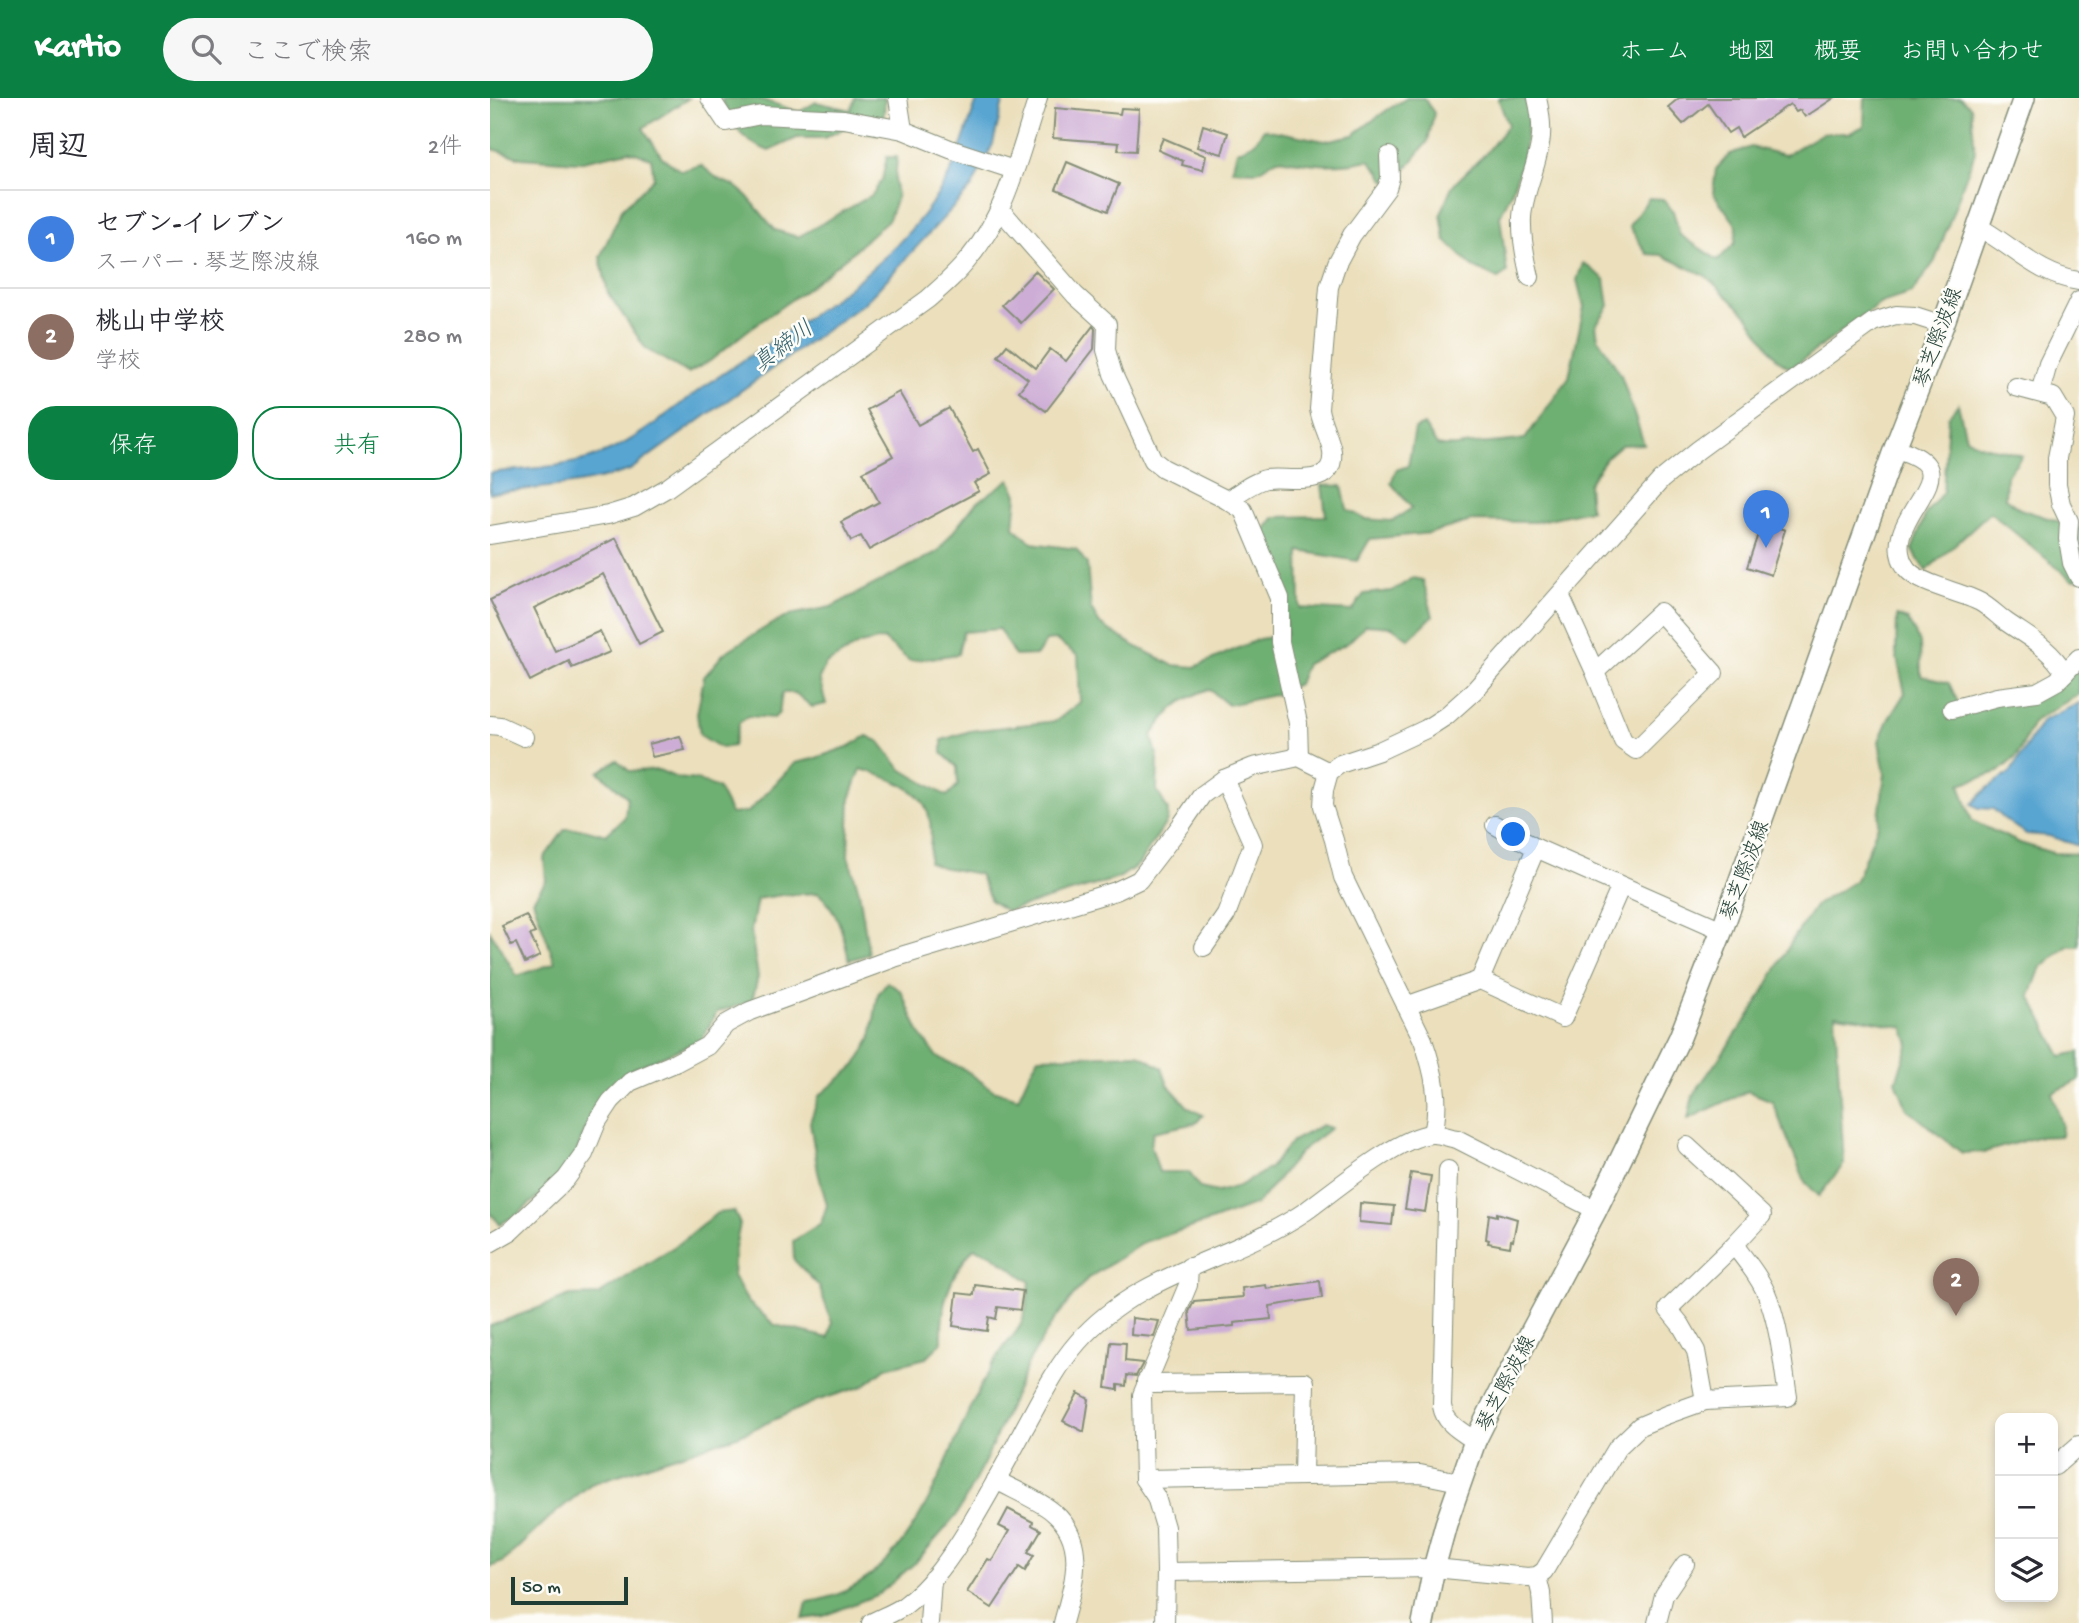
<!DOCTYPE html>
<html lang="ja">
<meta charset="utf-8">
<style>
:root{--surface:#fff;--page:#f7f7f7;--text:#2b2b33;--muted:#7c7c81;--line:#e1e1e2;--accent:#0b8043}
body{margin:0;font-family:"Gochi Hand","Klee One",sans-serif;background:var(--page);color:var(--text)}
.controls{position:absolute;right:21px;bottom:21px;display:grid;overflow:hidden;border-radius:14px;box-shadow:0 4px 10px #0003}
.controls button{width:63px;height:63px;display:grid;place-items:center;padding:0;border:0;border-bottom:2px solid var(--line);background:var(--surface);color:var(--text);font:35px sans-serif}
.scale{position:absolute;left:21px;bottom:18px;width:117px;box-sizing:border-box;padding-left:7px;border:4px solid #1f3d34;border-top:0;font-size:19px;line-height:24px;white-space:nowrap;color:#1f3d34;-webkit-text-stroke:5px #fdfcf7;paint-order:stroke}
.you{position:absolute;left:1024px;top:737px;width:24px;height:24px;margin:-18px;border:5px solid #fff;border-radius:50%;background:#1a73e8;box-shadow:0 0 0 10px #1a73e833}
.badge{display:grid;place-items:center;width:46px;height:46px;border-radius:50%;background:var(--accent);color:#fff;font-size:23px;font-weight:700}
.pin{position:absolute;translate:-50% -58px;filter:drop-shadow(0 2px 4px #0008)}
.pin::after{content:'';position:absolute;top:37px;width:24px;height:21px;background:inherit;clip-path:polygon(0 0,100% 0,50% 100%)}
.list{margin:0;padding:0;list-style:none}
h2{display:flex;justify-content:space-between;align-items:center;height:91px;margin:0;padding:0 28px;font-size:30px}
h2 small{font-size:23px;font-weight:400;color:var(--muted)}
.list li{display:grid;grid-template-columns:46px 1fr auto;gap:21px;align-items:center;box-sizing:border-box;height:98px;padding:0 28px;border-top:2px solid var(--line)}
.list b{display:block;font-size:26px;white-space:nowrap}
.list p{margin:0;font-size:23px;white-space:nowrap;color:var(--muted)}
.list em{font-size:23px;font-style:normal;color:var(--muted)}
.actions{display:flex;gap:14px;padding:21px 28px}
.actions a{flex:1;padding:16px 0;border:2px solid var(--accent);border-radius:28px;text-align:center;font-size:24px;color:var(--accent)}
.actions .main{background:var(--accent);color:#fff}
.icon{flex:none;width:38px;height:38px;fill:none;stroke:currentColor;stroke-width:2;stroke-linecap:round;stroke-linejoin:round}
.map{position:relative;flex:none;width:1589px;height:1525px;overflow:hidden}
header{display:flex;align-items:center;gap:42px;box-sizing:border-box;height:98px;padding:0 35px;background:var(--accent);color:#fff}
header strong{font-size:33px}
nav{display:flex;gap:38px;margin-inline-start:auto;font-size:24px}
.search{width:490px;height:63px;background:var(--page);display:flex;align-items:center;gap:18px;box-sizing:border-box;padding:0 24px;border-radius:38px;color:var(--muted);font-size:26px}
main{display:flex}
aside{flex:1;background:var(--surface)}
.map>svg:first-child{display:block}
.forest{fill:#6eaf72;stroke:#467653;stroke-width:2}
.water{fill:#58a5d1;stroke:#3c7182;stroke-width:2}
.building{fill:#cdadd6}
.lines{fill:none;stroke-linecap:round;stroke-linejoin:round}
.minor-casing{stroke:#858e78;stroke-width:20}
.major-casing{stroke:#858e78;stroke-width:24}
.minor{stroke:#fff;stroke-width:18}
.major{stroke:#fff;stroke-width:21}
.labels{text-anchor:middle;stroke-width:5;stroke-linejoin:round;paint-order:stroke}
.street-label{font-size:21px;fill:#1f3d34;stroke:#fdfcf7}
.water-label{font-size:23px;font-style:italic;fill:#33616b;stroke:#fdfcf7}
</style>
<header>
<strong>Kartio</strong>
<div class="search"><svg class="icon" aria-label="search" viewBox="0 0 24 24"><circle cx="10" cy="10" r="6"/><path d="M15 15l6 6"/></svg>ここで検索</div>
<nav><a>ホーム</a><a>地図</a><a>概要</a><a>お問い合わせ</a></nav>
</header>
<main>
<aside>
<h2>周辺<small>2件</small></h2>
<ul class="list">
<li><span class="badge" style="background:#3f7fe0">1</span><div><b>セブン-イレブン</b><p>スーパー · 琴芝際波線</p></div><em>160 m</em></li>
<li><span class="badge" style="background:#8d6e63">2</span><div><b>桃山中学校</b><p>学校</p></div><em>280 m</em></li>
</ul>
<div class="actions"><a class="main">保存</a><a>共有</a></div>
</aside>
<div class="map">
<svg width="1589" height="1525" viewBox="0 0 1589 1525">
<rect width="100%" height="100%" fill="#fdfcf7"/>
<filter id="ink" filterUnits="userSpaceOnUse"><feTurbulence type="fractalNoise" baseFrequency=".0143" numOctaves="2"/><feDisplacementMap in="SourceGraphic" scale="14" xChannelSelector="R" yChannelSelector="G"/><feConvolveMatrix kernelMatrix="1 2 1 2 8 2 1 2 1" color-interpolation-filters="sRGB"/></filter>
<filter id="wash" filterUnits="userSpaceOnUse"><feTurbulence type="fractalNoise" baseFrequency=".00686" numOctaves="4" result="noise"/><feDisplacementMap in="SourceGraphic" scale="28" xChannelSelector="R" yChannelSelector="G"/><feGaussianBlur stdDeviation="1.57" result="paint"/><feColorMatrix in="noise" values="0 0 0 0 0 0 0 0 0 0 0 0 0 0 0 0 0 1.4 0 .05"/><feComposite in="paint" operator="in"/></filter>
<g filter="url(#wash)">
<rect width="100%" height="100%" fill="#ebdfbc"/>
<g class="forest">
<path d="M0,0h199l-46,30 19,29 19,14 20,-6 17,14 17,7 12,10 28,34 23,7 74,-42 10,-15 5,-23h10l-2,26 2,14 -8,22 -40,36 -44,35 -58,41 -37,30 -22,12 -42,-24 -38,-56 -8,-36 22,-48 32,-31 -3,-20 -22,-7 -51,11 -57,-4 -31,-10z"/>
<path d="M231,0h36l42,14 17,-10 35,8 4,-12h30l-1,15 -7,22 -30,-8 -23,11h-27l-28,13c-32,-13 -34,-24 -48,-53z"/>
<path d="M917,0h17l10,15 -6,28 -25,32 -3,13 -16,-6 -4,-8 -11,-12c-37,8 -55,4 -92,-1l-19,12 -26,-1 5,-19 17,-8 10,-14 61,12 28,-6 34,-25z"/>
<path d="M1008,0h28l3,16 -6,46 -12,33 -11,23 7,57 -9,6 -25,-12 -28,-27 -4,-26 11,-28 35,-34 21,-27z"/>
<path d="M1375,0h95l11,9 4,45 -40,109 -23,32 -31,10 -90,65 -14,-9 -30,-44 -41,-39 -44,-21 -15,-1 -18,-28 20,-28 14,1 10,12 7,24 38,25 17,-17 2,-17 -24,-33 3,-24 14,-15 21,-7 34,8 38,-22h27l14,-7z"/>
<path d="M1093,165l22,16 4,27 -13,19 2,13 23,37 23,69 -23,1 -14,12 -19,27 2,26 -55,12 -64,-1 -40,12 -61,6 -13,22 -58,-10 1,57 52,3 12,-17 28,-3 21,-13 10,2 10,36 -24,23 -17,-12 -26,-2 -18,18 -42,21 -8,20 -20,10 -50,11 -19,-16c-32,12 -38,19 -57,46l6,24 -1,32 11,19 -1,11 -28,43 -20,14 -112,33 -16,-10 -12,-27 -38,-7 -12,-5c1,-15 4,-35 -1,-49 -8,-27 -43,-36 -67,-44l-11,30 -2,57 11,35 10,63 -20,6c-6,-26 -10,-49 -31,-67l-36,2 -25,4 -6,32 7,46 -6,24 -35,11 -16,28 -74,31 -23,23 -14,26 -14,33 -21,29 -38,33 -17,9 -10,-11v-282l27,45 38,-13 -22,-63 13,-19 -2,-23 21,-29h19l22,6 19,-18 2,-20 -28,-25 18,-12 12,11 30,-1 18,8 21,2 20,8 13,26 17,-2 47,-49 18,-4 37,-13 17,-10 13,6 21,27 46,27 11,-11 -1,-18 -15,-14v-13l28,-9 86,-10 24,-19 -2,-46 -22,-16 -10,1 -9,14 -22,1 -16,-27 -36,3 -5,22 -48,7 -27,-22 -23,5 -34,20 -7,14 7,26 -14,3 -17,-14h-13l-3,20 -5,5 -26,-2 -9,7 -6,23 -12,2 -21,-13 -3,-21 7,-37 20,-24 44,-27 22,-11 41,-8 106,-55 39,-49 34,-24 7,16 -3,32 18,16 44,6 11,15 4,45 9,15 33,21 39,20 23,2 64,-28 27,-4 -3,-49 -18,-56 10,-13 51,-1 -4,-31 20,1 5,23 18,10 27,2 20,-13 -21,-25 5,-13 12,-4 7,-37 9,-4 13,20c18,4 22,-1 38,-1 18,-1 33,-2 50,-5l44,-62 15,-70 -7,-27z"/>
<path d="M1468,306l8,34c17,12 36,9 56,18l-16,20 -1,22 15,11 59,19v52h-7l-82,-68 -64,59 -14,-21 14,-37 17,-21 5,-75z"/>
<path d="M1407,518l11,4 12,23 1,33 28,7 13,28 117,-42v25l-45,27 -17,35 -19,16 -38,12 12,37 48,22 33,10 26,1v92h-11l-27,21 -11,29 31,60 18,-4v28l-27,13 10,31 -1,12 -24,1 -52,15 -23,1 -55,-44 -11,-28 13,-37 -6,-17 -45,-9 -23,-3 9,149 -25,32 -14,-14 -33,-81 -24,-10 -60,28 5,-24 61,-86 39,-70 23,-34 40,-25 22,-55 7,-51 -6,-33 9,-21 17,-27 -9,-39z"/>
<path d="M397,884l14,9 19,43 17,23 27,12 29,21 25,8 11,-24 10,-17 100,-3 23,14 6,17 21,23 14,7 -7,8 -43,9 -2,14 8,26h30l11,16 18,4 21,-6 31,-18 22,-27 30,-16 9,3 -29,22 -45,54 -49,18 -64,20 -57,37 -33,41 -25,41 -43,98 -29,56 -41,47 -37,32 -55,22 -21,3 4,-17c102,-12 132,-133 171,-210 7,-14 15,-29 24,-42 6,-9 15,-17 19,-26 6,-12 7,-29 9,-42l-39,-28 -17,-6c-26,29 -33,55 -32,94l-16,16 -40,10 -23,18 -47,15 -76,34 -149,49 -42,34 -46,44 -13,5v-241l80,-30 28,-1 82,-52 37,-30 17,-2 6,13 -5,24 -2,28 15,26 27,23 54,13 3,-15 -13,-37 -25,-26 -1,-19 28,-18 6,-18 -9,-33 -8,-50 9,-26 37,-31 15,-27 7,-44z"/>
</g>
<g class="water">
<path d="M488,0h26l-11,46 -21,43 -97,105 -11,11 -234,167c-45,16 -93,18 -140,23v-20c40,-5 82,-5 119,-22 34,-15 66,-44 96,-65 83,-58 180,-108 235,-195 18,-28 26,-62 38,-93z"/>
<path d="M1589,605v143l-30,-10 -23,-2 -18,-12 -15,-13 -14,-1 -7,-4 17,-17 21,-14 32,-52z"/>
</g>
<g id="blocks">
<g class="building">
<path d="M1189,0h155l-29,19 -5,-7 -4,2 -6,-8 -49,33 -5,-9 -8,5 -20,-29 -25,20 -15,-17z"/>
<path d="M565,10l65,6 1,-6 18,1 -3,42 -18,-1 1,-7 -66,-5z"/>
<path d="M713,27l25,8 -6,21 -25,-7z"/>
<path d="M673,40l43,18 -3,14 -21,-5 1,-4 -25,-11z"/>
<path d="M577,64l52,22 -11,27 -52,-22z"/>
<path d="M545,173l19,18 -33,34 -19,-18z"/>
<path d="M603,228l2,3 -1,20 -48,62 -27,-20 9,-12 -30,-23 9,-11 29,23 14,-19 16,12z"/>
<path d="M409,294l19,33 31,-17 24,44 5,-3 13,25 -17,9 5,8 -110,59 -8,-14 -10,5 -10,-19 38,-20 -16,-30 30,-16 -26,-46z"/>
<path d="M1272,424l23,8 -14,45 -24,-8z"/>
<path d="M126,440l47,94 -24,12 -36,-70 -69,34 21,43 45,-20 10,21 -38,16 -3,-7 -39,20 -40,-81z"/>
<path d="M190,638l5,14 -33,7 -3,-13z"/>
<path d="M36,817l9,18 -5,2 10,21 -15,7 -9,-20 -5,2 -9,-19z"/>
<path d="M921,1075l20,3 -6,36 -20,-3z"/>
<path d="M870,1105l34,3 -2,19 -33,-3z"/>
<path d="M1007,1115l20,6 -4,22 -2,-1 -1,7 -22,-4 1,-3 -3,-1 3,-25 8,2z"/>
<path d="M830,1183l2,17 -52,8 1,13 -37,4v3l-43,4 -2,-18 5,-11 49,-4 -1,-9 24,-3 1,4z"/>
<path d="M485,1187l48,6 -3,19 -22,-3 -2,12 -7,-2 -2,14 -34,-5 4,-33 17,2z"/>
<path d="M642,1220l27,3 -5,16 -23,-2z"/>
<path d="M621,1244l15,1 -1,18 18,2 -7,13 -9,-1 -1,11 -8,-1v5l-12,-2z"/>
<path d="M588,1295l11,6 -5,33 -21,-11z"/>
<path d="M518,1411l25,13 -1,3 9,5 -13,22 6,3 -9,16 -6,-4 -27,41 -25,-16 21,-33 4,2 17,-30 -10,-5z"/>
</g>
</g>
</g>
<g filter="url(#ink)">
<use href="#blocks" fill-opacity="0" stroke="#858e78" stroke-width="2"/>
<g class="lines">
<defs>
<g id="minor">
<path d="M220,0l16,24 35,-7 83,4 59,11 47,19 64,21"/>
<path d="M408,0l5,32"/>
<path d="M510,111l75,86 32,29 -1,26 7,24 40,86 10,8 64,32 16,10 37,88v44l18,81 1,34"/>
<path d="M1487,128c35,19 62,50 102,55"/>
<path d="M1040,179c-5,-20 -9,-39 -8,-60 2,-28 17,-53 19,-81 1,-13 -1,-25 -4,-38"/>
<path d="M1526,289l37,10 12,20 -8,41v27l4,19 8,17 -1,18 4,24 7,14"/>
<path d="M1550,295l8,-29 31,-63"/>
<path d="M1405,350c10,4 26,8 32,18 16,24 -49,64 -20,103 11,15 55,23 73,33 9,5 17,13 25,19 24,17 44,26 60,52"/>
<path d="M737,402c11,-6 27,-19 39,-21 22,-3 70,11 66,-28 -2,-13 -11,-28 -13,-42l10,-122 8,-24 15,-28 35,-47 3,-10 -1,-22"/>
<path d="M0,437l118,-20 26,-8 33,-19 261,-189c15,-13 30,-26 42,-42 37,-44 50,-106 68,-159"/>
<path d="M1070,497l35,77 28,69 13,9 78,-77 -54,-61 -65,60"/>
<path d="M1462,611l45,-12 40,-5 20,-11 22,-23"/>
<path d="M0,627l10,1 24,11"/>
<path d="M1005,727l41,23 186,82"/>
<path d="M714,849l22,-32 27,-71 -29,-65"/>
<path d="M990,882l56,-132"/>
<path d="M916,908l74,-26 83,38 58,-132"/>
<path d="M943,1036c8,-34 1,-62 -10,-94l-80,-163 -9,-37 -11,-34 1,-16 5,-18 11,-8 39,-13 47,-22 20,-13 28,-25 187,-211 37,-30 175,-128 23,-7 19,1 28,9"/>
<path d="M1197,1048l75,69 -28,30 -66,64 13,16 15,26 9,50 83,-4c-5,-32 -8,-66 -19,-97 -7,-20 -22,-38 -35,-55"/>
<path d="M958,1072l-6,236c3,18 19,25 33,35"/>
<path d="M0,1145l21,-12 55,-52 18,-25 13,-32 14,-21 19,-19 45,-19 32,-17 19,-22 24,-13 144,-53 222,-67 23,-11 43,-56 20,-29 22,-16 29,-12 46,-10 30,15"/>
<path d="M656,1283l7,3 152,-2 -2,94"/>
<path d="M1565,1368l24,-21"/>
<path d="M654,1381l276,-5 39,8"/>
<path d="M506,1382c16,9 45,21 57,32 36,30 20,73 10,111"/>
<path d="M676,1474l268,-4 94,9 9,-1 7,-5 73,-123 23,-22 26,-11 39,-14"/>
<path d="M1047,1478l4,17 2,30"/>
<path d="M381,1525c11,-6 23,-10 33,-17 27,-20 47,-49 64,-77 20,-34 39,-67 57,-102 16,-29 31,-60 53,-85 62,-71 154,-81 228,-131 29,-21 92,-74 125,-77 8,-1 18,4 26,5l139,71"/>
<path d="M439,1525l3,-44"/>
<path d="M675,1525l1,-51 -1,-45 -9,-30 -12,-18 -2,-84 46,-110 1,-18"/>
<path d="M1167,1525l7,-28 21,-31"/>
</g>
<path id="major" d="M933,1525l11,-55 12,-44 29,-83 29,-58 92,-173 84,-173 42,-107 173,-482 48,-123 81,-227"/>
</defs>
<use href="#minor" class="minor-casing"/>
<use href="#major" class="major-casing"/>
<use href="#minor" class="minor"/>
<use href="#major" class="major"/>
</g>
</g>
<g class="labels">
<g class="street-label">
<text transform="translate(1447 239) rotate(-70)" y="7">琴芝際波線</text>
<text transform="translate(1254 772) rotate(-70)" y="7">琴芝際波線</text>
<text transform="translate(1015 1285) rotate(-63)" y="7">琴芝際波線</text>
</g>
<g class="water-label">
<text transform="translate(292 247) rotate(-37)" y="8">真締川</text>
</g>
</g>
</svg>
<div class="controls">
<button>+</button>
<button>−</button>
<button><svg class="icon" aria-label="layers" viewBox="0 0 24 24"><path d="M12 4l9 5-9 5-9-5zM3 14l9 5 9-5"/></svg></button>
</div>
<div class="scale">50 m</div>
<div class="you"></div>
<div class="pin badge" style="left:1276px;top:450px;background:#3f7fe0">1</div>
<div class="pin badge" style="left:1466px;top:1218px;background:#8d6e63">2</div>
</div>
</main>
